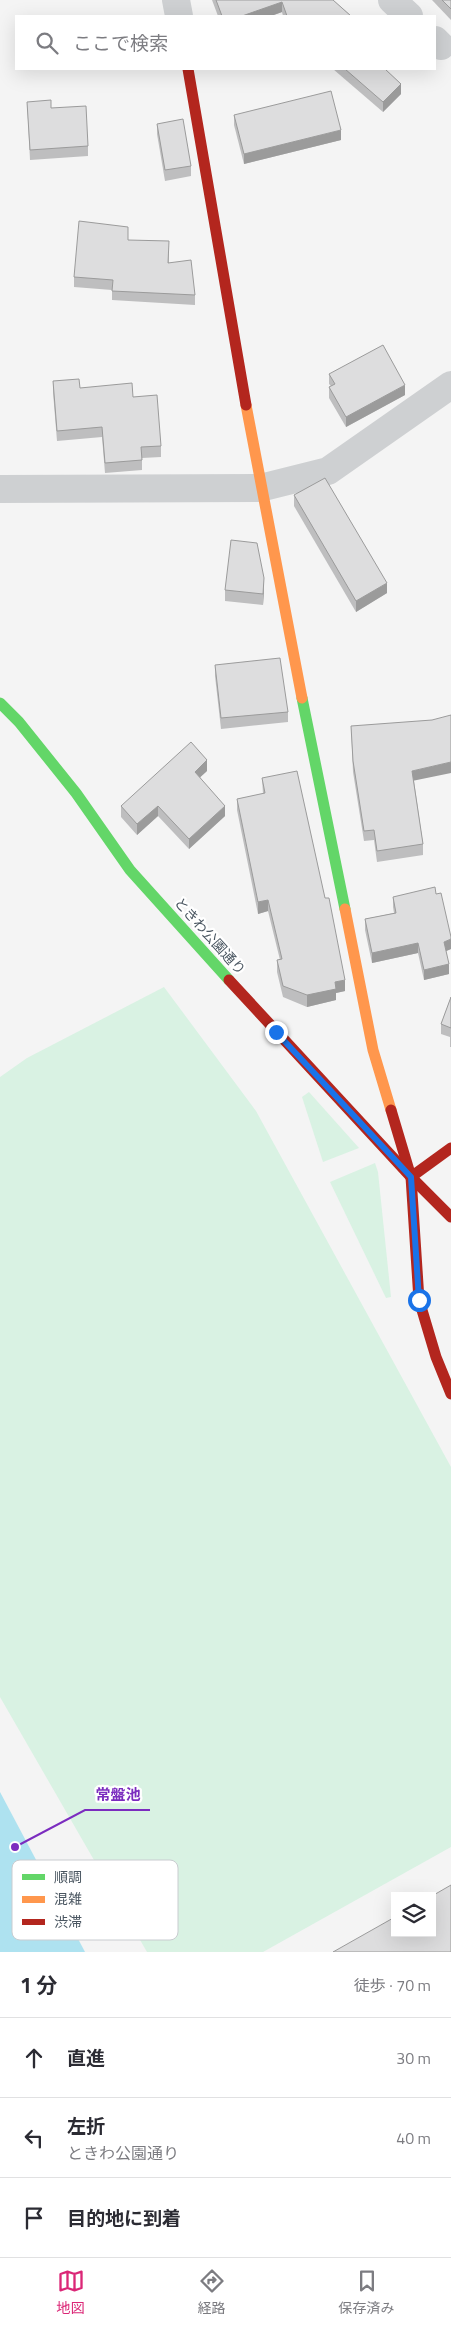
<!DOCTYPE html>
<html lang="ja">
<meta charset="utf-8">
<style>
:root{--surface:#fff;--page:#f2f2f3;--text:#2b2b33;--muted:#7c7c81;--line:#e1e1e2;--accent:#db2777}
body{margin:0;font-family:"Titillium Web","Noto Sans JP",sans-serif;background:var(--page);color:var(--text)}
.controls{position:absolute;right:15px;bottom:15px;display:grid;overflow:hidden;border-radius:0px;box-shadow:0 5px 20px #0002}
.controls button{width:45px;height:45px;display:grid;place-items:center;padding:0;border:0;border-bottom:1px solid var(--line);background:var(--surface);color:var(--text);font:25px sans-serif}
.stop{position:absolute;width:15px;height:15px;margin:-11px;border:4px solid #1a73e8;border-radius:50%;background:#fff}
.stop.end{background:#1a73e8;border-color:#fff;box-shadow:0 1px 5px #0008}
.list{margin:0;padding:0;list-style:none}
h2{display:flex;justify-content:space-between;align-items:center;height:65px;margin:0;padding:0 20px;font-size:21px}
h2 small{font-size:16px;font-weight:400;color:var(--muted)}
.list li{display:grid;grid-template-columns:32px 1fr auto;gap:15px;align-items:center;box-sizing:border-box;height:80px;padding:0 20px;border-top:1px solid var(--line)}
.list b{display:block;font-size:19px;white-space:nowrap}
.list p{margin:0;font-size:16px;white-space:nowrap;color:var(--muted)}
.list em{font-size:16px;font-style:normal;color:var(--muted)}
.icon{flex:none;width:28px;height:28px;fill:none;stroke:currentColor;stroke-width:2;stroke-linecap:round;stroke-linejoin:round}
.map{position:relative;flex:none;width:451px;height:1952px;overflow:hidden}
.search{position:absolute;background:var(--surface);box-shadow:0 5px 20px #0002;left:15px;right:15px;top:15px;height:55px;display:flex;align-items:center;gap:12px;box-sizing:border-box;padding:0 18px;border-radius:0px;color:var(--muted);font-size:19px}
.sheet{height:305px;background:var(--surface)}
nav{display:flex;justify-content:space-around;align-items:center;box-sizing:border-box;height:70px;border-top:1px solid var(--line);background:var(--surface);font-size:14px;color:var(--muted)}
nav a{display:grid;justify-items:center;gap:2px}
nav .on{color:var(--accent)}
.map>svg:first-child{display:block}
.green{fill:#d9f2e3}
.water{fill:#aee2f0}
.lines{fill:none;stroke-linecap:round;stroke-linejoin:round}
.street{stroke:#ced0d2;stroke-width:28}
.fast{stroke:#63d668;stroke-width:11}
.slow{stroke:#ff974d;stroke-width:11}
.jam{stroke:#b3261e;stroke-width:11}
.wall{fill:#bebebf}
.shaded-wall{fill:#9b9b9b}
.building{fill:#ddddde;stroke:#9b9b9b}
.route{stroke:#1a73e8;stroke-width:6}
.labels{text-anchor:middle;stroke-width:4.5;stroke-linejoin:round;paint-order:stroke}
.street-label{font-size:14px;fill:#4a5661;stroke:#fff}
.key{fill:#fff;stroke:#c9ccd0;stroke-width:1}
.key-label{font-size:14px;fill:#4a5661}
.leader{fill:none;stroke:#7b2cbf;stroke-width:2}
.callout-dot{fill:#7b2cbf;stroke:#fff;stroke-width:2}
.callout-label{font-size:15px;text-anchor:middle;font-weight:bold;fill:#7b2cbf;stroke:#fff;stroke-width:4.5;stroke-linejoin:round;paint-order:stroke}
</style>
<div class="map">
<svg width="451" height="1952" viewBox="0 0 451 1952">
<rect width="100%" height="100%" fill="#f4f4f4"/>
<g class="green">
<path d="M164,987l92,124 195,356v380l-188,105h-116l-147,-255v-620l27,-19z"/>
<path d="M309,1092l50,56 -36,14 -21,-65z"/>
<path d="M375,1163l3,9 13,125 -5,1 -56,-116z"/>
</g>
<path class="water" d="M0,1792l85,160h-85z"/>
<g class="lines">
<g class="street">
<path d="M176,0l3,16"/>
<path d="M392,0l17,16"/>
<path d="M435,40l6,6"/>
<path d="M0,489l260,-1 68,-17 123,-86"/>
</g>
<g class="fast">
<path d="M302,698l43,211"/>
<path d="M0,703l19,19 57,71 54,77 99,110"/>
</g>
<g class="slow">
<path d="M246,405l56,293"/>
<path d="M345,909l28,141 18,60"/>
</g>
<g class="jam">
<path d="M188,69l58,336"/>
<path d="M229,980l182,197 40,40"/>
<path d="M391,1110l20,67 8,123 17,57 15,37"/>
<path d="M411,1177l40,-29"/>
</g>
</g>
<g class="wall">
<path d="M212,0h121l18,16h-68l-1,-4 -11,4h-53z"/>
<path d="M432,0h19v20z"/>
<path d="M333,69h52l16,25 -18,18z"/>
<path d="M27,102l24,6 37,38v10l-58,4z"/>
<path d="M234,115l107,25 -97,24 -10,-39z"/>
<path d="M157,124l34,42v10l-26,5 -8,-47z"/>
<path d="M128,240l41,11v12l26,32v10l-83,-5v-10l-38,-3v-10z"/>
<path d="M329,374l76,21 -59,32 -17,-29v-11l2,-1 -2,-2z"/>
<path d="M53,381l27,7 81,58v11l-19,1v12l-37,3 -3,-36 -45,4 -4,-49z"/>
<path d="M294,495l93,98 -31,19 -62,-106z"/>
<path d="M264,589l-1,16 -38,-4v-11z"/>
<path d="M215,665l73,47v10l-67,7 -6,-53z"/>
<path d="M351,726l63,55 9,63v11l-46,7 -3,-22 -10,1 -11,-69z"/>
<path d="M207,771l-7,6 25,39 -36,33 -31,-33 -21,19 -16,-18v-11z"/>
<path d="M262,778l83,213 -9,2v7l-29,7 -24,-10 -6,-25v-12h3l-12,-49 -10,3 -21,-104v-11l26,-5z"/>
<path d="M393,897l58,52 -5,2 3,23 -25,6 -6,-27 -46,10 -7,-33v-11l29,-6 -1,-6z"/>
<path d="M451,997v50h-1v-10l-9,-3v-10z"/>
</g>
<g class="shaded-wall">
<path d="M282,2v10l-11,4h-29z"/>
<path d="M401,84v10l-18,18v-10z"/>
<path d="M341,130v10l-97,24v-10z"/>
<path d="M405,385v10l-59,32v-10z"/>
<path d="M264,578v11l-1,16v-11z"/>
<path d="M387,583v10l-31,19v-11z"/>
<path d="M207,760v11l-12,11v-10z"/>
<path d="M451,762v11l-39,8v-10z"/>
<path d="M158,806v10l-21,19v-11z"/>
<path d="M225,806v10l-36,33v-10z"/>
<path d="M268,900v11l-10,3v-12z"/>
<path d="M451,939v10l-7,3v-10z"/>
<path d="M418,943v10l-46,10v-10z"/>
<path d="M449,964v10l-25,6v-10z"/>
<path d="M345,980v11l-9,2v7l-29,7v-12l28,-13z"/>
</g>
<g class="building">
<path d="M216,0h117l18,16h-64l-5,-14 -40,14h-20z"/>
<path d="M442,0h9v9z"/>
<path d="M345,69h40l16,15 -18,18z"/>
<path d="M331,91l10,39 -97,24 -10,-39z"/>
<path d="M51,100v8l35,-2 2,40 -58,4 -3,-48z"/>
<path d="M183,119l8,47 -26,4 -8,-46z"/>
<path d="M79,221l49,6v13l41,1 -1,22 23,-3 4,35 -83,-4 1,-11 -39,-3z"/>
<path d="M383,345l22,40 -59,32 -17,-30 6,-3 -6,-10z"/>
<path d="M79,379l1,9 52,-5 1,14 24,-2 4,51 -20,1 1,13 -37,3 -3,-36 -45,4 -4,-50z"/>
<path d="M325,478l62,105 -31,18 -62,-106z"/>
<path d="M231,540l26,3 7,35 -1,16 -38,-4z"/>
<path d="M280,658l8,54 -67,6 -6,-53z"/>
<path d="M451,715v47l-39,9 11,73 -46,7 -3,-21 -10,1 -11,-70 -2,-35 81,-6z"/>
<path d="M191,742l16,18 -12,12 30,34 -36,33 -31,-33 -21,18 -16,-18z"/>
<path d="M297,771l28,127h4l16,82 -10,2 1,7 -29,6 -24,-9 -6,-26 5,-1 -14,-59 -10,2 -21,-103 28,-6 -3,-15z"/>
<path d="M435,887l1,7 5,-1 10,44v2l-7,3 5,22 -25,6 -6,-27 -46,10 -7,-34 31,-6 -3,-16z"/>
<path d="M451,997v31l-10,-4z"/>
<path d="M451,1885v67h-118l62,-35v16h37v-37z"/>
</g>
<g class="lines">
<path class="route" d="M276,1032l135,145 8,123"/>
</g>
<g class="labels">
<g class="street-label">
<text transform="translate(210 936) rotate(48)" y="5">ときわ公園通り</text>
</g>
</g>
<rect x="12" y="1860" width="166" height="80" rx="8" class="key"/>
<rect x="22" y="1874" width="23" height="6" fill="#63d668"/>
<rect x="22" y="1896" width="23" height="7" fill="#ff974d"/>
<rect x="22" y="1919" width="23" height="6" fill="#b3261e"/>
<g class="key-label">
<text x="54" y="1882">順調</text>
<text x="54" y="1904">混雑</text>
<text x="54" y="1927">渋滞</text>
</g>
<path class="leader" d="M15 1847L85 1810H150"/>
<circle class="callout-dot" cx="15" cy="1847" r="5"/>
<g class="callout-label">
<text x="118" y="1800">常盤池</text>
</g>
</svg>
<div class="controls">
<button><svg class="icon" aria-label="layers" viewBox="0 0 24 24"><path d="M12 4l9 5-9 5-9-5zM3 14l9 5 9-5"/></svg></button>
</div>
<div class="stop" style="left:419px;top:1300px"></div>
<div class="stop end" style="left:276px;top:1032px"></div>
<div class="search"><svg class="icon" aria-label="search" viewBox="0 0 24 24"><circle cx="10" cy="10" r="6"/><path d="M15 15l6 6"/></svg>ここで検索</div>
</div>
<section class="sheet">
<h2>1 分<small>徒歩 · 70 m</small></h2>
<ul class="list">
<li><svg class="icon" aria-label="ahead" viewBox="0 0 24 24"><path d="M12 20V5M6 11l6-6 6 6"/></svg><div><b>直進</b></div><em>30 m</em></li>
<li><svg class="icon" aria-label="left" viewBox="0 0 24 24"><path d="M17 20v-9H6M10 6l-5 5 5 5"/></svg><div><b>左折</b><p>ときわ公園通り</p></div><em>40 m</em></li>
<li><svg class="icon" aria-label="arrive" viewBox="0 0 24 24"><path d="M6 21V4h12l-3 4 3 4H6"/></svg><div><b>目的地に到着</b></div></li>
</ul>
</section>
<nav>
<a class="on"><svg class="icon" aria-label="map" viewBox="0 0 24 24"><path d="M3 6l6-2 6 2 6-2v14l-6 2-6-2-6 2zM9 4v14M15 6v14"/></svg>地図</a>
<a><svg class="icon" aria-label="directions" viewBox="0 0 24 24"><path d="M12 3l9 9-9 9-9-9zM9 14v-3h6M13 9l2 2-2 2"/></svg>経路</a>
<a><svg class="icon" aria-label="saved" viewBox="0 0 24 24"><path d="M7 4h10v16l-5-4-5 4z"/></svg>保存済み</a>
</nav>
